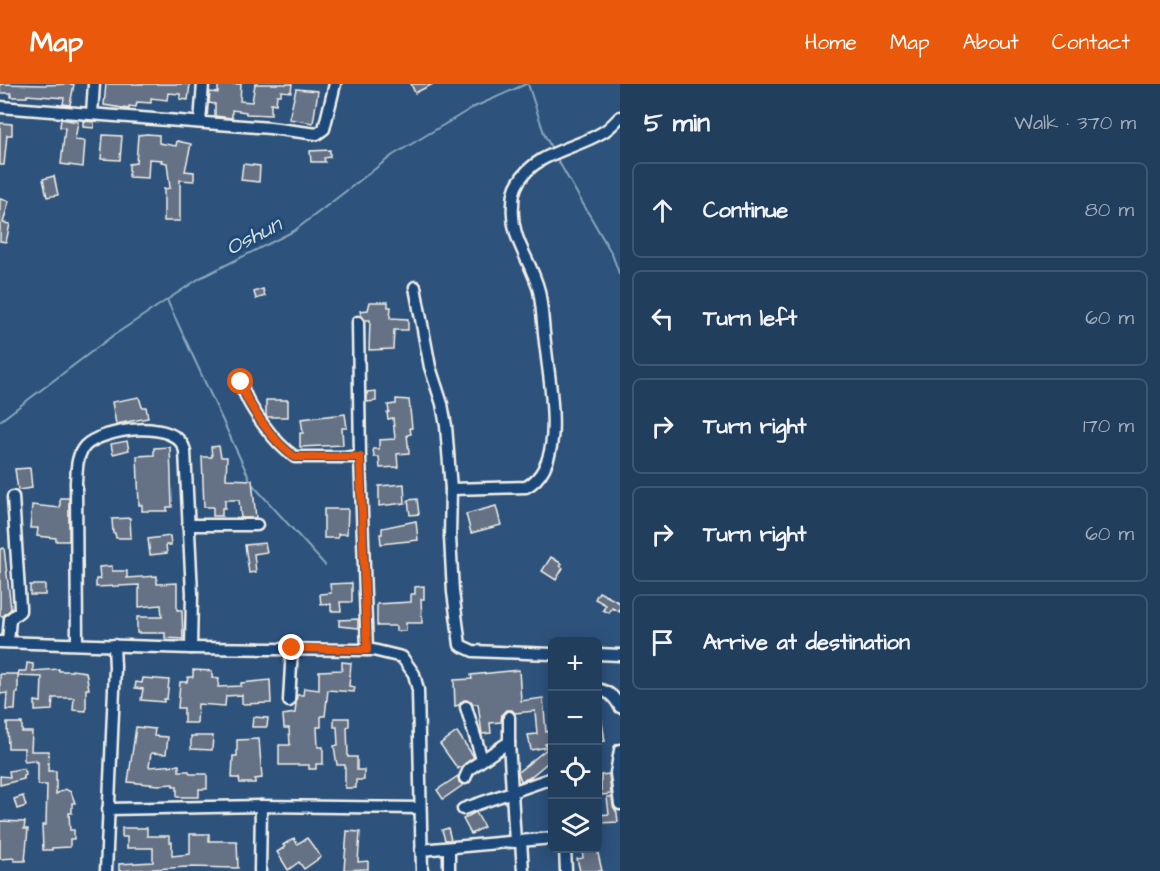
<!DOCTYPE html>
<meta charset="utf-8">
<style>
:root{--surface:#223e5d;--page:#2e4966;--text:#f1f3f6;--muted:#a2aebc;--line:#3f5772;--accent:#ea580c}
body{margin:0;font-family:"Architects Daughter",sans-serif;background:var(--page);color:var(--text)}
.controls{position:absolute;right:18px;bottom:18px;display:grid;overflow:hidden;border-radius:9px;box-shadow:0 3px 15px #0003}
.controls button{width:54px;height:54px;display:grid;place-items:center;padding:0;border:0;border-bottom:2px solid var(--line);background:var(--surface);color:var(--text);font:30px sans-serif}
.stop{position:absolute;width:18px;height:18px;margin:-14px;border:4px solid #ea580c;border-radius:50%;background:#fff}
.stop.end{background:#ea580c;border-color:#fff;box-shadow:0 2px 6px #0008}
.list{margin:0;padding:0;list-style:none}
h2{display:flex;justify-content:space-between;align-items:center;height:78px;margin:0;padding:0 24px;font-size:26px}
h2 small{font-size:20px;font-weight:400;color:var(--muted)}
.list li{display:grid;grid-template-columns:39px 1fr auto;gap:18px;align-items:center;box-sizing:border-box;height:96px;margin:0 12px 12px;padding:0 12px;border:2px solid var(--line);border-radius:9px}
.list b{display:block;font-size:22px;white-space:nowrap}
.list em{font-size:20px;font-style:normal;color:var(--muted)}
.icon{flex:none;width:33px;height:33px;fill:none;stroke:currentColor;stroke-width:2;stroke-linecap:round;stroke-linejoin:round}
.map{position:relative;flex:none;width:620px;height:787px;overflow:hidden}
header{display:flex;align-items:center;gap:36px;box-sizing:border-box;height:84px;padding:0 30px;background:var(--accent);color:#fff}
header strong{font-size:28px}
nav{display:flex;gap:33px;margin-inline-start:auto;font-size:21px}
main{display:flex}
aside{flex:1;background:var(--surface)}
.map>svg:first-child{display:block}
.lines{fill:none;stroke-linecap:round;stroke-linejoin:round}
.stream{stroke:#89a8bc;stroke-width:2}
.building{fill:#657184;stroke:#f4f1e8;stroke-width:1.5}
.minor-casing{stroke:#f4f1e8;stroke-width:15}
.minor{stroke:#1f4a7a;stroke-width:10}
.route{stroke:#ea580c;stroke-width:8}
.labels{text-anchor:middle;stroke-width:6;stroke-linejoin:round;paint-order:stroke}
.water-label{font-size:22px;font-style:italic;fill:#d9dfdd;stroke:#1f4a7a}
</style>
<header>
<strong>Map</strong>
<nav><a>Home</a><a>Map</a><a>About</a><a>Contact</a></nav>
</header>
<main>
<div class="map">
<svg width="620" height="787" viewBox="0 0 620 787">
<rect width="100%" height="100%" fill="#2d527c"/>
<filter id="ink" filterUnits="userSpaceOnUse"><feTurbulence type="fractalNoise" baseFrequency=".0167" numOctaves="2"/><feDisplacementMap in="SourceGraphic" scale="12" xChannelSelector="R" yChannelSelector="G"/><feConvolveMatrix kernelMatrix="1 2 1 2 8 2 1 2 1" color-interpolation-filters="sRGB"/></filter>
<g filter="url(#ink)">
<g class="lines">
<g class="stream">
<path d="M528,0l17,52 7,13"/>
<path d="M556,73l56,97 8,22"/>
<path d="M167,216l85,184 73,81"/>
<path d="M0,337l111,-84 89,-59 94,-47 99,-76 79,-47 54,-24"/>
</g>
</g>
<g class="building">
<path d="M0,0l43,1 31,-1 -4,21 -7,-1 1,-6 -37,-3v2h-16v-4h-11z"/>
<path d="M106,0h84l-2,16 -8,-1v-5l-12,-1 -1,7 -16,-2v5l-14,-1 -1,5 -7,-1v3l-25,-4z"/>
<path d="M218,0h23l-1,17 12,1 3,-18h37l-1,8 -10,-1v4h-4l-1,9 -5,-1v12l-25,-1v-2l-14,-2v8l-17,-2v-12l-6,-1 1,-11 8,1z"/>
<path d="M411,0h22l-18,9z"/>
<path d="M296,5l22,2 -5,32 -24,-4z"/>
<path d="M61,35l17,3 -3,18 10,1 -2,26 -22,-3 4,-36 -5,-1z"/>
<path d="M83,37l11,1v6l-11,-1z"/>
<path d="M0,39l12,1v11h-5l-3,30h-4z"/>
<path d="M147,50l12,1v8l17,3 1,-5 14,3 -6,27 9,1v9l-14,-1v41h-16v-32l6,-1 -3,-25 -6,-1 1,-2 -13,-1 -1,19 -19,-1v-13l7,-1 2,-28z"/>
<path d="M103,51l19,1 -2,24 -19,-1z"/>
<path d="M330,66v7l-6,1 1,4h-14l-1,-11z"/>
<path d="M243,80l17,2 -1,16 -18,-2z"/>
<path d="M54,92l4,19 -11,2 -4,-18z"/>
<path d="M0,115l9,2 -6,22 7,1 -4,18 -6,-1z"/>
<path d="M263,205l2,7 -9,3 -2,-7z"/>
<path d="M370,218h18v5h3l-1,11 18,1v11h-14l-1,19 -24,1 1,-30h-5l-4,-5 -1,-4 8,-1z"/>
<path d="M376,307v10l-9,1v-10z"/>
<path d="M139,313l3,10h4l2,11 -32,6 -4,-22z"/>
<path d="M396,315l13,1 3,28h-2l1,6 -4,1 2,18 -12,1 1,13 -18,1 -1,-11h-5l-1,-8h6v-9l16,-1 -2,-21 -5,1 -1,-6 2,-1 -1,-7 8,-1z"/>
<path d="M266,316h22v17h-21l-1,-2z"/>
<path d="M345,330l2,14h-5l1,17 -43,2v-14h3l-2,-14z"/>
<path d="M127,357l2,9 -16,4 -2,-10z"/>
<path d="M219,362l2,11h6l-1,22 26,1 4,38h-15l-2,-18h-14v8h-3v8h-9v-9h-9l-2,-50h10l-1,-10z"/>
<path d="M170,363l2,60h-5v4h-25v-6h-3l-2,-49 17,-1v-7z"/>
<path d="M30,384l2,20 -14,2 -3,-21z"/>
<path d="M404,400l1,19 -26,3v-20z"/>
<path d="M60,414h9v43h-13v-3l-19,-2 1,-8h-8l2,-23 28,3z"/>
<path d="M417,415l2,15 -9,1 -2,-15z"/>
<path d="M496,422l5,19 -30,8 -5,-19z"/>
<path d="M324,425h24l-1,25h-9v4h-14z"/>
<path d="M130,434l1,20h-15l-1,-5h-2l-1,-14z"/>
<path d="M416,437l2,19 -37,4 -1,-10h2v-6z"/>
<path d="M170,452l1,9h-5l1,8 -17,2 -2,-16z"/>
<path d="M265,459l2,9 -13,2 2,18 -7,1 -4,-28z"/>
<path d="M4,464l7,61 -8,7h-3v-67z"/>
<path d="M551,473l11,7 -2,2 3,2 -7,12 -14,-9z"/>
<path d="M112,482v5h15v7l30,-2v8l20,-1v27h5l1,29 -18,-1v-5h-28v-16h25l-1,-12 -22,2v-22l-43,2v-8h4l-1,-12z"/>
<path d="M352,499v19h-12l1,9h-10v-7l-10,1 -1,-11 11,-1 -1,-9z"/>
<rect x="30" y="501" width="15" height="10"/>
<path d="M424,502v13h-3l1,24h-16v8h-10v-5h-19v-22l34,-2v-8h4v-7z"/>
<path d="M599,508l21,11v9l-8,-4 -3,5 -6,-3 3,-5 -11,-6z"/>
<path d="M358,535v9l-19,-2v-6z"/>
<path d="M342,578l9,1 -2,23 6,1 -1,5 -26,-2 -3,26h-4v11h-4l1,20h5v17h-7v5h-7v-4h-30v-20h11l-1,-17h-5l-1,-13 12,-2 2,-18h6l1,-7 15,2v-19l23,-1z"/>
<path d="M27,579l6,1v7l26,-2v2h13v-1l14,2 3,17h-3v22l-13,-1 1,-12h-21l-1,12 -17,1v-10l6,1 1,-25 -24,-1 1,-5h7z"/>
<path d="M193,586l19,1v7l7,1 -1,8 23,-1v-3l29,-3 1,23 -29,1v-9l-16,1 -1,10 -27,-2 -1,19h-13v-15h-6l2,-26h7l1,-5h5z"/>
<path d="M519,586l2,31 22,-3 3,34 6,-2v12l-7,2 3,3 -17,3 -3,-15 9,-1 -2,-23 -20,2 -3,-3h-6l-4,4 -1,8 -11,1 1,10 -9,1 -4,-30h-5l-2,-3 -7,-1 -5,5 -4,1 -1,-26 18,-1 -1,-4z"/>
<path d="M0,590h18v19h-2l-1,17h-9l1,-17 -7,1z"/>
<path d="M143,594l26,2 -2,19h-3v3l-23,-2 2,-11 -8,-1 1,-6 6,1z"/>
<path d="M601,632l4,25 -7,1 -1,-25z"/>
<path d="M253,633l15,1 -1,9h-15z"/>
<path d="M334,634h15v8l-2,1 1,30h9v13h7v10h-8v8h-11v-23h-8l-3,-19 4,-1 -1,-18h-3z"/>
<path d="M7,639h15v9h10l-1,19h18l-1,20h8v23l9,-5 6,3 4,11h-3v10h-3l1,17h4v9h-4v8l-18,1v2h-9l-1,-25h4l1,-40h-9v-23h-2v-2l-12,1v-13h-16z"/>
<path d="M136,643l19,2 -1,7 14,1 -2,17 -15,-1 -2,14 30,-2v6h10l1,3h17v15h-8v8h-22v-11h-4v-2l-14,1 -31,-3z"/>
<path d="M457,648l17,25 -16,12 -18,-25z"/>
<path d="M191,652h22l-1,14 -21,-1z"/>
<path d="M259,655l3,39 -7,1v4h-15l-1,-5h-7l1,-22h4v-16z"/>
<path d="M548,664l4,5v6l-23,19 -8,3 -3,-9z"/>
<path d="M24,684l2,7 -3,1 1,3 -24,6v-9l10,1 -1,-6z"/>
<path d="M609,690l2,20 -10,1v-20z"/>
<path d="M458,692l1,6 4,3 -20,14 -6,-9z"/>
<path d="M23,712l3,10 -9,3 -3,-10z"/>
<path d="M607,713h5l1,9 4,7 1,9 -19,1v-8l10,-1z"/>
<path d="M476,728l8,15 -13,7 -8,-15z"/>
<path d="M0,737l25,1 -1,7h4l-3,32h-11v-3l-14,1z"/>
<path d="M122,744h25v8h22v6h3v14l18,-2v-20h19v7h28l1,27 -50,-1 -69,4v-7l34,-2v-14h-26v-11h-5z"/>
<path d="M448,744l3,12h-6l-3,-10z"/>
<path d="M347,747l13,1 -2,30 10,-1v8l-24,1z"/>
<path d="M294,754l3,6 10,-6 14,19 -17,12 -5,-7 -11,8 -11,-18 8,-5 -2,-2z"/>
<path d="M582,765h15l5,22h-22l-3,-12 6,-1z"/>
</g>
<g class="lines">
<defs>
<g id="minor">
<path d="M0,23l270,21 47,6 7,-5 11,-45"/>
<path d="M92,30l2,-30"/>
<path d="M200,38l3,-38"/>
<path d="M415,203l15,80 12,37 4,22 5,63 -1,48 3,55 7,53 13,6 79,3"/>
<path d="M358,238l2,135 7,193"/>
<path d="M241,298c5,23 34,62 54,75h65"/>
<path d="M451,405l75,-2c41,-22 24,-99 20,-137 -3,-19 -3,-40 -7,-59 -8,-32 -29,-51 -26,-86 0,-8 1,-16 5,-22 17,-31 58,-34 85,-51 6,-3 12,-10 17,-15"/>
<path d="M188,441h69"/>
<path d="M0,558l191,6 170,2h12l29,7 12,17 4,16 4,181"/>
<path d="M8,558l2,-23 10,-8v-4l-7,-110"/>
<path d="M77,560l-1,-162c1,-12 0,-26 9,-36 17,-17 92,-29 100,5l7,142 -1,55"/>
<path d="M598,570l22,1"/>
<path d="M598,605c11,3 16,7 22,18"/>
<path d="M289,617l3,-53"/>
<path d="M466,623l16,52"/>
<path d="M509,658l6,100"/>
<path d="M620,666l-4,23 4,31"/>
<path d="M465,694l4,-9 40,-27v-25"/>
<path d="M108,725l153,-3 159,2"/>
<path d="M463,725l89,-31"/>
<path d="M521,757l2,30"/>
<path d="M565,764l1,23"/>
<path d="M421,766l131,-12"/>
<path d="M106,787l9,-204 -1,-22"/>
<path d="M260,787l1,-65"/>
<path d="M449,787v-23"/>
</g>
</defs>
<use href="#minor" class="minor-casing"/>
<use href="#minor" class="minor"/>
</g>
</g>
<g class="lines" filter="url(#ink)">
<path class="route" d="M241,298c5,22 34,62 54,75h65l7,193 -75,-2"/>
</g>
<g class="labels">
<g class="water-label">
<text transform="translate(253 151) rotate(-27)" y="8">Oshun</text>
</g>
</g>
</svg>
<div class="controls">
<button>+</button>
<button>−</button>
<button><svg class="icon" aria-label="locate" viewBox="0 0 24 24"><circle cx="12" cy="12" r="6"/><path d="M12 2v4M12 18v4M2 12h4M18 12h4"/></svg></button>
<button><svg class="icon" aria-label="layers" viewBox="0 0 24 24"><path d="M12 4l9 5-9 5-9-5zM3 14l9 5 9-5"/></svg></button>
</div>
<div class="stop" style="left:241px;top:298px"></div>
<div class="stop end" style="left:292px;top:564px"></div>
</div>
<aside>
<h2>5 min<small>Walk · 370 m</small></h2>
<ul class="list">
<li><svg class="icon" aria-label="ahead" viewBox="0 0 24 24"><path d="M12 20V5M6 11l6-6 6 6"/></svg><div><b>Continue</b></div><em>80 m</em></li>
<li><svg class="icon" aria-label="left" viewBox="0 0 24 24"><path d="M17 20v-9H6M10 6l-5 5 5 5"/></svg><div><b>Turn left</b></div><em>60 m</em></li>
<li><svg class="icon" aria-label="right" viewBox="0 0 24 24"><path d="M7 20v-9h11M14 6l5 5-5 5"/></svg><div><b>Turn right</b></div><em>170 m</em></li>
<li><svg class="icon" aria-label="right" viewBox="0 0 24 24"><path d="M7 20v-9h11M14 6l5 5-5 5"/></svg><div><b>Turn right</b></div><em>60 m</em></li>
<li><svg class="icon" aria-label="arrive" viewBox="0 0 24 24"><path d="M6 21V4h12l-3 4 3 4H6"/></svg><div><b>Arrive at destination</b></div></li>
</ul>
</aside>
</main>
